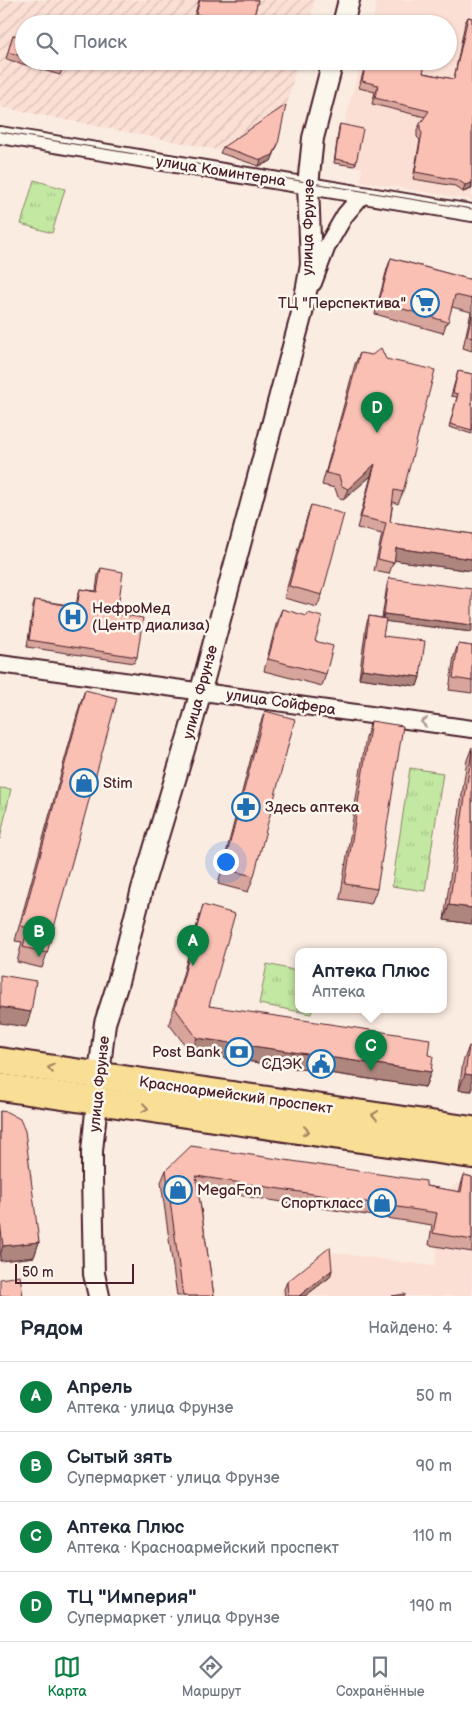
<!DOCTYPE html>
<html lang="ru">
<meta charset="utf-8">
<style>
:root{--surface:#fff;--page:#f2f2f3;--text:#1f2937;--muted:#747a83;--line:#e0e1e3;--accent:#0b8043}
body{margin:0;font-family:"Balsamiq Sans",sans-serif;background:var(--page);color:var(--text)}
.scale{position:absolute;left:15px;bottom:12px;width:119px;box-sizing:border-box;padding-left:5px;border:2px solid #4a1f2b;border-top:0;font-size:14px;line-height:18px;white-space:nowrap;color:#4a1f2b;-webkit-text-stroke:4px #fbf7ec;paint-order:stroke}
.you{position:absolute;left:225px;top:861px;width:18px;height:18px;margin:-12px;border:4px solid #fff;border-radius:50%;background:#1a73e8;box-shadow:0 0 0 8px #1a73e833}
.badge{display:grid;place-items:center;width:32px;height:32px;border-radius:50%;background:var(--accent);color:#fff;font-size:16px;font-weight:700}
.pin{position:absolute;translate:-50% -41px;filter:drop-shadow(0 1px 2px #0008)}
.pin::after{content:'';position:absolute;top:26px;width:18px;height:15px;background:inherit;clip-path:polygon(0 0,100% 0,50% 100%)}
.popup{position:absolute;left:295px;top:948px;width:152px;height:65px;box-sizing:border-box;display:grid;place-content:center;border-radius:10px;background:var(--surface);filter:drop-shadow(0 1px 4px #0005);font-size:16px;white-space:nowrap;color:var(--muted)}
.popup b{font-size:19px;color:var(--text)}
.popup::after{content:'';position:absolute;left:50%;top:100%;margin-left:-10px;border:10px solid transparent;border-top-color:var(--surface)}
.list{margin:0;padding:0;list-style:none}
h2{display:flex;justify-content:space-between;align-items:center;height:65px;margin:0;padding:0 20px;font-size:21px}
h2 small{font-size:16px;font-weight:400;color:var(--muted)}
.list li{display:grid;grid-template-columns:32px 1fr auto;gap:15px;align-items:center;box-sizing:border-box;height:70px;padding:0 20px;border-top:1px solid var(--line)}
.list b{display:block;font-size:19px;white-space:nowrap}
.list p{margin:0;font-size:16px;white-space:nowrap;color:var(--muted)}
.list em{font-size:16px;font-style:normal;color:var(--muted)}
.icon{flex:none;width:28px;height:28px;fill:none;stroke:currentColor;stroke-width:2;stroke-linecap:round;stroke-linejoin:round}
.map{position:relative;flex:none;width:472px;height:1296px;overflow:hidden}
.search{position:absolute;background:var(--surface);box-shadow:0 1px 4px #0004;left:15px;right:15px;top:15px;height:55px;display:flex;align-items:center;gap:12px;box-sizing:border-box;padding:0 18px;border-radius:28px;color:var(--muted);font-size:19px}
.sheet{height:345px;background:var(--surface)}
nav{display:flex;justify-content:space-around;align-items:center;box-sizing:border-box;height:70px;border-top:1px solid var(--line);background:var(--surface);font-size:14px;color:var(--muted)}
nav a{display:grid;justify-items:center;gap:2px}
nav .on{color:var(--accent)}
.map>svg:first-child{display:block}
.built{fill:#fbdfd4}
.industrial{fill:url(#industrial-furrows)}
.grass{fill:url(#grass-tufts);stroke:#868466}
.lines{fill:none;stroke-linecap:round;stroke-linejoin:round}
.minor-casing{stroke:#4a1f2b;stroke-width:20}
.tertiary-casing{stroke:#4a1f2b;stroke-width:24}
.primary-casing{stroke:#4a1f2b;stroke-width:30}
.minor{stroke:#fbf7ec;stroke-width:16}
.tertiary{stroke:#fbf7ec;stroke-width:20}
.primary{stroke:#f9df96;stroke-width:26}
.tram{stroke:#4a1f2b;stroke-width:1}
.wall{fill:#d7a59b;stroke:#4a1f2b}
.shaded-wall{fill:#af867e;stroke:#4a1f2b}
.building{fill:#fac0b4;stroke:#4a1f2b}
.oneway{stroke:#ab9695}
.oneway2{stroke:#a27f60}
.labels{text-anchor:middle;stroke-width:5;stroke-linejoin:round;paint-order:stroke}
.street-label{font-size:15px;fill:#4a1f2b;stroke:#fbf7ec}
.poi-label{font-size:15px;fill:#4a1f2b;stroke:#fbf7ec;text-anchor:end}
</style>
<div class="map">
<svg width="472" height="1296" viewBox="0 0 472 1296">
<defs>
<pattern id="industrial-furrows" width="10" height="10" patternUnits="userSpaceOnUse" patternTransform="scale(1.25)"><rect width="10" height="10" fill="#fbdfd4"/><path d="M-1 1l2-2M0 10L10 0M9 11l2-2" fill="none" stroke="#d9bfb6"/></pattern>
<pattern id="grass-tufts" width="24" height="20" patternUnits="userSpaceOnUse" patternTransform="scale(1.25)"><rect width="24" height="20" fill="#c3e8a2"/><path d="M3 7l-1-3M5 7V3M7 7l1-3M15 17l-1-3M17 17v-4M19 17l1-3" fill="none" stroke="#a9c78c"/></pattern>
</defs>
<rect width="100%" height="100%" fill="#fbece1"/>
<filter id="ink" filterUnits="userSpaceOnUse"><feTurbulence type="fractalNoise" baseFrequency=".02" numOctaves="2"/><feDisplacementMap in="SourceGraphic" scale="10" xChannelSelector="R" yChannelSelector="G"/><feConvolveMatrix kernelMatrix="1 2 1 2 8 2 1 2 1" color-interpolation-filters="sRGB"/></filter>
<g filter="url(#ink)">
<g class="built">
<path d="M377,0h95v200l-112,-19 2,-13 -28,-5 27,-102h87v-37h-77z"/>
<path d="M457,1183l15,2v111h-192l1,-5 49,-39 104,14 13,-75z"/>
</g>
<path class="industrial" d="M0,0h315l-7,24h-284v37h274l-11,44 -69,45 -218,-43z"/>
<g class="grass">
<path d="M34,180l31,9 -13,44 -31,-9z"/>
<path d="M410,768l33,5 -18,118 -33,-5z"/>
<path d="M0,788l11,1 -11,50z"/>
<path d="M267,964l31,7v39h14l-1,4 -52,-10z"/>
</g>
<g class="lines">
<defs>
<g id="minor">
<path d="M0,135l472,78"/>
<path d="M313,283l14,-37 18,-31 17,-20"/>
<path d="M0,664l472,65"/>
</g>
<g id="tertiary">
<path d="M343,24l6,-24"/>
<path d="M99,1075l6,-52 12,-37 25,-97 51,-169 109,-407 9,-48 -3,-80 5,-47 20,-77"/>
<path d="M97,1102l-5,49v27l2,96 5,22"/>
</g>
<g id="primary">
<path d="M0,1061l472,69"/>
<path d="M0,1087l472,68"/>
</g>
</defs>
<use href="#minor" class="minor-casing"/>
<use href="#tertiary" class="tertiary-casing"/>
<use href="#primary" class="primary-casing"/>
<use href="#minor" class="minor"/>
<use href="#tertiary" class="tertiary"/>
<use href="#primary" class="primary"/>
<path class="tram" d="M0,132l472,77"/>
</g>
<g class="wall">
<path d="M199,0h59l-6,24h-60z"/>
<path d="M468,17l4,1v171l-9,3 -8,-6 -42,-7 7,-39 -3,-3v-7l3,-6 5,-7 -53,-13 3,-12 -16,-4 7,-27h60l-3,12 31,6 11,-56z"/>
<path d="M13,35l11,3v23h41l-5,14 -54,-16z"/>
<path d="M340,124l16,39 -2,3 -20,-3 5,-36z"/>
<path d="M278,144l-7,17 -12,5 -39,-13 3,-6z"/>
<path d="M391,258l81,22v71l-9,-3 8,-36 -19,-5 -9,26 -68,-19 12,-45z"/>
<path d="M360,353l43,139 -5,12 -5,-2 -3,20 82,12v37l-78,-11 -5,14 -15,-3 8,-37 -25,-6 14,-52 -28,24 -5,-3 -3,-9 -13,-3 33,-121z"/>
<path d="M458,371l14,3v60l-23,-7 8,-30 -6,-1z"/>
<path d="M311,505l11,90 -5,12 -33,-9 23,-81z"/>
<path d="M101,568l16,46 20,43 -3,6 -107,-16 6,-41 2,-6 41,6 2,-11 2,-6 16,2 2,-16z"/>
<path d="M389,578l83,54 -87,-11 -2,15 37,41 -3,9 -58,-8 7,-52 3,-10 13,2 5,-33z"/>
<path d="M282,609l33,32 11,33 -4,12 -58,-15 13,-50z"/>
<path d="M458,644l14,2v47l-23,-3 5,-34z"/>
<path d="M85,690l-38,263 -5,15 -25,-6 5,-20 -7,-1 65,-237z"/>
<path d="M265,711l-11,165 -6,16 -30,-8 41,-157z"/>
<path d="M371,721l6,168 -6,15 -31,-5 26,-162z"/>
<path d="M472,747v177l-28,-4 23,-160z"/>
<path d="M203,905l6,101 219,49 3,17 -6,15 -234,-34 -22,-29 29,-103z"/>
<path d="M469,1046l3,45 -13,-1 4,-28z"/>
<path d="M0,1111l39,131 -5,15 -34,4z"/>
<path d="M166,1170l260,16 33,6 5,-17 8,2v75l-43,-7 3,-20 -234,-36 16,107h-37l-16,-114z"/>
<path d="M332,1270l-2,7 -25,19h-20l-1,-7 3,-7z"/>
</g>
<g class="shaded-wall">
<path d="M278,144l-7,17 -12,5 2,-6z"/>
<path d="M472,183l-1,6 -8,3 2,-7z"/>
<path d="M375,464l-4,12 -28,24 5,-11z"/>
<path d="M396,548l76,11v12l-80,-11z"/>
<path d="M384,614l88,11v7l-90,-11z"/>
<path d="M362,669l58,8 -3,9 -58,-8z"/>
<path d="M449,905l23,3v16l-28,-4z"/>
<path d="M0,1007l31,5 -5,15 -26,-4z"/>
<path d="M197,1038l234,34 -6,15 -234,-34z"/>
<path d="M465,1074l7,1v16l-13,-1z"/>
<path d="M39,1242l-5,15 -34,4v-6l3,-9z"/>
<path d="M332,1270l-2,7 -25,19h-6z"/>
</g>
<g class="building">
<path d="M200,0h58l-6,24h-23l-33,-10z"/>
<path d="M468,17l4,1v165l-7,2 -7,-5 -43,-8 7,-39 -2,-3v-6l9,-13 -54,-13 3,-13 -16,-4 5,-20h59l-3,12 31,6z"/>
<path d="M13,35l11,3v19l-16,-5z"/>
<path d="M39,61h26l-2,7z"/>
<path d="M286,105l-8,39 -5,11 -12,5 -38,-13z"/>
<path d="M340,124l23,5 -7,34 -21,-4z"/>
<path d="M391,258l81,22v19l-17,-4 -7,27 -69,-20z"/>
<path d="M472,315v23l-5,-2z"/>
<path d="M381,348l5,11 49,11 -32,122 -9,-2 -4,32 82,12v25l-76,-11 -2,15 -16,-4 8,-36 -25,-6 14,-53 -27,25 -6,-3 -3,-10 -13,-3 34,-120 12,2z"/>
<path d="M458,371l14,3v56l-22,-6 8,-30 -5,-1z"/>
<path d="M311,505l33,9 -22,81 -33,-9z"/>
<path d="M101,568l22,4 -6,42 26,4 -6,39 -108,-17 6,-40 42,7 3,-18 17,3z"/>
<path d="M389,578l83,11v36l-88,-11z"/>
<path d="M282,609l25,7 1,-3 14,4 -7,24 18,5 -7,28 -58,-15z"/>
<path d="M369,616l17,3 -3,17 42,5 -5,36 -58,-8z"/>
<path d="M458,644l14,2v35l-19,-3z"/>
<path d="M85,690l32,8 -70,255 -24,-6 5,-19 -7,-2z"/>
<path d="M265,711l30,8 -41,157 -31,-7z"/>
<path d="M371,721l32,5 -26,163 -32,-5z"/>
<path d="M472,750v158l-23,-3z"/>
<path d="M203,905l32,9 -26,92 221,33 -2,16 5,1 -2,16 -234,-34 -22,-30z"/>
<path d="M0,975l36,6 -5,31 -31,-5z"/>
<path d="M469,1046l3,1v28l-7,-1z"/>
<path d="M0,1111l7,1 13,7 5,12 14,111 -36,4 -3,-24z"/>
<path d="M191,1146l235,35v5l35,6 3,-17 8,2v63l-39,-7 4,-20 -241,-37 18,120h-31l-17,-126z"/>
<path d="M330,1247l2,23 -33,26h-11l-1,-14z"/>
<path d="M20,1276l3,20h-23v-17z"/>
<path d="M405,1294v2h-13z"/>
</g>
<defs><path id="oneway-chevron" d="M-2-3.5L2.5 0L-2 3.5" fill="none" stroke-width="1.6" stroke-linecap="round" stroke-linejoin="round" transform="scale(1.25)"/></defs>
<use class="oneway" href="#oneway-chevron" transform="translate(424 722) rotate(-172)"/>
<g class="oneway2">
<use href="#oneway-chevron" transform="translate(51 1068) rotate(-171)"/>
<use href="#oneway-chevron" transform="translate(145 1108) rotate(8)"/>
<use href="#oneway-chevron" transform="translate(375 1115) rotate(-172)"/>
<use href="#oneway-chevron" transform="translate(306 1131) rotate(8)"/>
</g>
</g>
<defs>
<symbol id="supermarket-ring" viewBox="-11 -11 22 22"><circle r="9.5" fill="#fbf7ec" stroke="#1f6fb2" stroke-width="1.5"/><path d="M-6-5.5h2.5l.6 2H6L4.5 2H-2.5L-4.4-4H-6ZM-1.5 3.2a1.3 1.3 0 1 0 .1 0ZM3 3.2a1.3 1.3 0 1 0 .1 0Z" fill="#1f6fb2"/></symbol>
<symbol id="hospital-ring" viewBox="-11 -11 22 22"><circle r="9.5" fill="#fbf7ec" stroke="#1f6fb2" stroke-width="1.5"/><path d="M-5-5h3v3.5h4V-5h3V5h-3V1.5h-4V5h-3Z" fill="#1f6fb2"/></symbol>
<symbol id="shop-ring" viewBox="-11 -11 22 22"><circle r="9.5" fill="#fbf7ec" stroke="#1f6fb2" stroke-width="1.5"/><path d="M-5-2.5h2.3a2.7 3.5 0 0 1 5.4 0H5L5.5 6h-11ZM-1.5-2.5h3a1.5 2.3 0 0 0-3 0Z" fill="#1f6fb2"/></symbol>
<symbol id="pharmacy-ring" viewBox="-11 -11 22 22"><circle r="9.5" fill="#fbf7ec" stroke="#1f6fb2" stroke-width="1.5"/><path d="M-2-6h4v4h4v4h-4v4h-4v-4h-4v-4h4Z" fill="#1f6fb2"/></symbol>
<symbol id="bank-ring" viewBox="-11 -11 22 22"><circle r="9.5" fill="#fbf7ec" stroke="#1f6fb2" stroke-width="1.5"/><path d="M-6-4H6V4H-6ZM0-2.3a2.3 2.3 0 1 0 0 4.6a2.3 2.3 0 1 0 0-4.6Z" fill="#1f6fb2"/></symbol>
<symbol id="civic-ring" viewBox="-11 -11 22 22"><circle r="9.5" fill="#fbf7ec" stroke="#1f6fb2" stroke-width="1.5"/><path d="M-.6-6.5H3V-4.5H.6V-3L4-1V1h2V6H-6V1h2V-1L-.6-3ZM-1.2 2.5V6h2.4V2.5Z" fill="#1f6fb2"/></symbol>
</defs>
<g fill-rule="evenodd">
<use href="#supermarket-ring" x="409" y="287" width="32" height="32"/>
<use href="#hospital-ring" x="57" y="601" width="32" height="32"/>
<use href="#shop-ring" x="68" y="767" width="32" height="32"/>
<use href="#pharmacy-ring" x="230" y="791" width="32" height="32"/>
<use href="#bank-ring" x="223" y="1036" width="32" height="32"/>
<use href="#civic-ring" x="305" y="1048" width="32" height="32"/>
<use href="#shop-ring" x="162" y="1174" width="32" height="32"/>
<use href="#shop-ring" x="366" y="1187" width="32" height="32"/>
</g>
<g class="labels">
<g class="street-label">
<text transform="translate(221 171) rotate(9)" y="5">улица Коминтерна</text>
<text transform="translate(308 227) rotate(-89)" y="5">улица Фрунзе</text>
<text transform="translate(200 692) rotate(-75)" y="5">улица Фрунзе</text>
<text transform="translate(281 702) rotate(8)" y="5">улица Сойфера</text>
<text transform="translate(99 1084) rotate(-84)" y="5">улица Фрунзе</text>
<text transform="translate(236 1095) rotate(8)" y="5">Красноармейский проспект</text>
</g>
<g class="poi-label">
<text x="406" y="308">ТЦ "Перспектива"</text>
<text x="92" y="613" text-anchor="start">НефроМед<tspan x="92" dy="17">(Центр диализа)</tspan></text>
<text x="103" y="788" text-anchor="start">Stim</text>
<text x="265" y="812" text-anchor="start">Здесь аптека</text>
<text x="220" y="1057">Post Bank</text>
<text x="302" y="1069">СДЭК</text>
<text x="197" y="1195" text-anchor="start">MegaFon</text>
<text x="363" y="1208">Спорткласс</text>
</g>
</g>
</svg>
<div class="scale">50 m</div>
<div class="you"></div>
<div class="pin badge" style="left:193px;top:966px">A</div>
<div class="pin badge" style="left:39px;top:957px">B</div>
<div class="pin badge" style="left:371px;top:1071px">C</div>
<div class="popup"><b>Аптека Плюс</b>Аптека</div>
<div class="pin badge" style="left:377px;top:433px">D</div>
<div class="search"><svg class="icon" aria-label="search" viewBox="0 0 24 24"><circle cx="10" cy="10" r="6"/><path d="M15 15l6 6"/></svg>Поиск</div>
</div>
<section class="sheet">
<h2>Рядом<small>Найдено: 4</small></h2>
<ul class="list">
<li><span class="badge">A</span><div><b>Апрель</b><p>Аптека · улица Фрунзе</p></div><em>50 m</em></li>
<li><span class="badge">B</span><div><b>Сытый зять</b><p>Супермаркет · улица Фрунзе</p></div><em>90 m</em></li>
<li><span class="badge">C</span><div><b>Аптека Плюс</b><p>Аптека · Красноармейский проспект</p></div><em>110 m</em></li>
<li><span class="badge">D</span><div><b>ТЦ &quot;Империя&quot;</b><p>Супермаркет · улица Фрунзе</p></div><em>190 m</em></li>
</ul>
</section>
<nav>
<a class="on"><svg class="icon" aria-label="map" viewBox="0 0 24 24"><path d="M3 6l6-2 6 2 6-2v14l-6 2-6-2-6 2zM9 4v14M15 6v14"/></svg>Карта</a>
<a><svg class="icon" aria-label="directions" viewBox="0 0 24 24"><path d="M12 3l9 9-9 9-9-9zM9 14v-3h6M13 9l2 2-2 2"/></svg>Маршрут</a>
<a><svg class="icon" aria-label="saved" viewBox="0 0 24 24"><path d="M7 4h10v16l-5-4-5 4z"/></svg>Сохранённые</a>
</nav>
